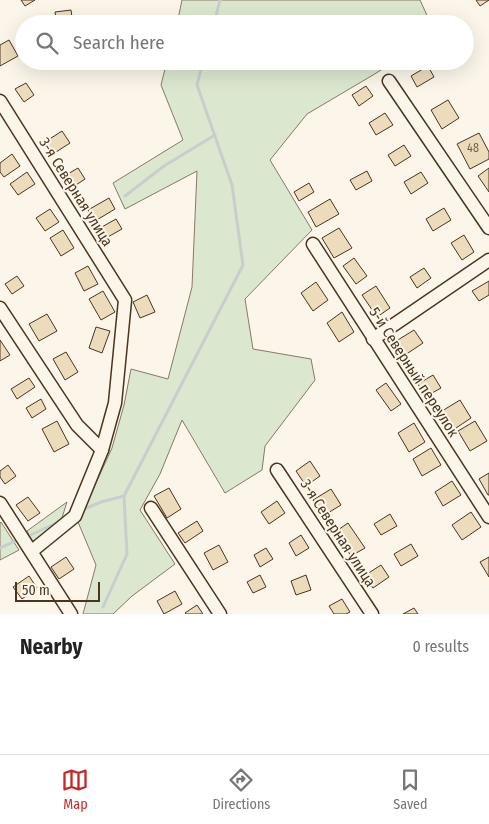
<!DOCTYPE html>
<meta charset="utf-8">
<style>
:root{--surface:#fff;--page:#f2f2f2;--text:#222;--muted:#767676;--line:#e0e0e0;--accent:#c62828}
body{margin:0;font-family:"Fira Sans Condensed",sans-serif;background:var(--page);color:var(--text)}
.scale{position:absolute;left:15px;bottom:12px;width:85px;box-sizing:border-box;padding-left:5px;border:2px solid #4a3520;border-top:0;font-size:14px;line-height:18px;white-space:nowrap;color:#4a3520;-webkit-text-stroke:4px #fbf6e9;paint-order:stroke}
.list{margin:0;padding:0;list-style:none}
h2{display:flex;justify-content:space-between;align-items:center;height:65px;margin:0;padding:0 20px;font-size:21px}
h2 small{font-size:16px;font-weight:400;color:var(--muted)}
.icon{flex:none;width:28px;height:28px;fill:none;stroke:currentColor;stroke-width:2;stroke-linecap:round;stroke-linejoin:round}
.map{position:relative;flex:none;width:489px;height:614px;overflow:hidden}
.search{position:absolute;background:var(--surface);box-shadow:0 5px 20px #0002;left:15px;right:15px;top:15px;height:55px;display:flex;align-items:center;gap:12px;box-sizing:border-box;padding:0 18px;border-radius:28px;color:var(--muted);font-size:19px}
.sheet{height:140px;background:var(--surface)}
nav{display:flex;justify-content:space-around;align-items:center;box-sizing:border-box;height:70px;border-top:1px solid var(--line);background:var(--surface);font-size:14px;color:var(--muted)}
nav a{display:grid;justify-items:center;gap:2px}
nav .on{color:var(--accent)}
.map>svg:first-child{display:block}
.green{fill:#dce7d0;stroke:#887966}
.lines{fill:none;stroke-linecap:round;stroke-linejoin:round}
.stream{stroke:#c9cecd;stroke-width:3}
.building{fill:#ecdcbc;stroke:#4a3520}
.minor-casing{stroke:#4a3520;stroke-width:15}
.minor{stroke:#fbf6e9;stroke-width:12}
.labels{text-anchor:middle;stroke-width:4;stroke-linejoin:round;paint-order:stroke}
.number-label{font-size:12px;fill:#725f47}
.street-label{font-size:15px;fill:#4a3520;stroke:#fbf6e9}
</style>
<div class="map">
<svg width="489" height="614" viewBox="0 0 489 614">
<rect width="100%" height="100%" fill="#fbf6e9"/>
<g class="green">
<path d="M182,0h238l10,22 -6,2h-247z"/>
<path d="M167,61h220l-1,6 -13,8 -66,39 -37,46 42,70 -67,69 8,50 58,10 4,21 -50,66 -3,24 -37,23 -43,-73 -22,54 -20,36 35,54 -43,32 -19,18h-30l13,-49 -18,-43 34,-74 12,-43 7,-36 37,10 24,-92 5,-116 -72,38 -12,-26 70,-43 -22,-55z"/>
<path d="M67,502l-7,22 -26,20 -7,-13z"/>
<path d="M1,522l18,28 -19,10v-37z"/>
</g>
<g class="lines">
<g class="stream">
<path d="M214,24l6,-24"/>
<path d="M125,196l39,-30 51,-31"/>
<path d="M82,510l19,-8 23,-6"/>
<path d="M26,537l35,-16"/>
<path d="M0,548l20,-9"/>
<path d="M103,607l24,-53 -3,-58 119,-231 -11,-80 -35,-100 6,-24"/>
</g>
</g>
<g class="building">
<path d="M21,0h14l-10,6z"/>
<path d="M476,0h13l-9,6z"/>
<path d="M71,10l2,14h-16l-2,-12z"/>
<path d="M9,40l9,16 -18,10v-21z"/>
<path d="M401,61h16l-10,8z"/>
<path d="M428,66l6,11 -17,10 -6,-11z"/>
<path d="M26,83l8,12 -10,7 -9,-13z"/>
<path d="M366,86l7,10 -14,10 -7,-11z"/>
<path d="M448,100l11,18 -17,11 -11,-19z"/>
<path d="M385,113l8,12 -17,10 -7,-12z"/>
<path d="M62,131l8,12 -17,11 -8,-12z"/>
<path d="M479,133l10,19v7l-19,10 -13,-25z"/>
<path d="M404,145l7,11 -16,10 -7,-11z"/>
<path d="M12,154l8,12 -16,11 -4,-5v-9z"/>
<path d="M78,168l7,11 -12,8 -7,-12z"/>
<path d="M489,168v24l-11,-16z"/>
<path d="M367,171l5,10 -16,9 -6,-10z"/>
<path d="M27,172l8,12 -17,11 -8,-11z"/>
<path d="M421,172l7,11 -17,11 -7,-12z"/>
<path d="M309,183l5,9 -15,9 -5,-9z"/>
<path d="M109,198l6,11 -20,12 -7,-11z"/>
<path d="M330,199l9,15 -23,13 -8,-15z"/>
<path d="M444,208l7,12 -18,11 -7,-12z"/>
<path d="M50,209l9,13 -14,9 -9,-13z"/>
<path d="M116,219l6,10 -16,9 -6,-10z"/>
<path d="M339,228l13,20 -18,10 -12,-20z"/>
<path d="M63,230l11,18 -13,8 -11,-18z"/>
<path d="M464,235l10,17 -12,8 -11,-17z"/>
<path d="M354,258l13,18 -11,8 -13,-18z"/>
<path d="M88,266l10,18 -14,7 -9,-18z"/>
<path d="M424,268l7,10 -14,10 -7,-11z"/>
<path d="M17,276l7,10 -12,8 -7,-10z"/>
<path d="M489,281v14l-10,6 -7,-10z"/>
<path d="M316,282l12,18 -15,11 -12,-18z"/>
<path d="M376,286l14,22 -13,9 -15,-22z"/>
<path d="M103,291l12,21 -14,8 -12,-21z"/>
<path d="M147,295l8,17 -15,6 -7,-16z"/>
<path d="M342,312l12,20 -15,10 -12,-19z"/>
<path d="M47,314l10,17 -18,10 -10,-17z"/>
<path d="M96,327l14,4 -8,22 -13,-5z"/>
<path d="M414,330l9,13 -21,14 -9,-14z"/>
<path d="M0,340l10,15 -10,6z"/>
<path d="M66,352l12,20 -13,8 -12,-21z"/>
<path d="M433,375l8,13 -16,9 -7,-13z"/>
<path d="M29,378l6,9 -18,12 -6,-10z"/>
<path d="M386,383l15,21 -10,7 -15,-21z"/>
<path d="M41,399l5,10 -14,9 -6,-10z"/>
<path d="M460,400l11,18 -18,12 -11,-19z"/>
<path d="M57,421l12,23 -15,8 -12,-23z"/>
<path d="M475,421l12,20 -17,10 -12,-20z"/>
<path d="M414,423l11,19 -16,10 -11,-19z"/>
<path d="M431,448l10,17 -19,11 -9,-17z"/>
<path d="M310,461l10,15 -14,10 -10,-15z"/>
<path d="M8,465l8,11 -11,8 -5,-7v-6z"/>
<path d="M489,473v22h-1l-9,-16z"/>
<path d="M452,481l9,14 -18,11 -8,-14z"/>
<path d="M169,488l12,21 -14,9 -13,-22z"/>
<path d="M331,489l10,16 -18,11 -10,-16z"/>
<path d="M28,497l12,16 -12,8 -12,-16z"/>
<path d="M277,501l8,12 -16,11 -8,-12z"/>
<path d="M471,512l10,15 -19,13 -10,-15z"/>
<path d="M390,514l7,12 -16,9 -7,-11z"/>
<path d="M197,521l6,10 -18,12 -7,-10z"/>
<path d="M348,523l17,25 -14,8 -16,-24z"/>
<path d="M301,535l8,13 -13,8 -7,-13z"/>
<path d="M411,544l7,12 -17,10 -7,-12z"/>
<path d="M219,545l9,17 -15,8 -9,-17z"/>
<path d="M266,548l7,11 -13,8 -6,-12z"/>
<path d="M66,557l8,12 -15,10 -8,-12z"/>
<path d="M489,557v20l-9,-15z"/>
<path d="M381,565l8,12 -16,11 -9,-12z"/>
<path d="M260,575l6,12 -13,6 -6,-11z"/>
<path d="M306,575l5,15 -15,5 -5,-14z"/>
<path d="M29,576l8,12 -15,11 -9,-12z"/>
<path d="M175,591l7,13 -18,10 -7,-13z"/>
<path d="M342,599l8,13 -4,2h-12l-5,-8z"/>
<path d="M197,605l6,9h-17l-1,-1z"/>
<path d="M414,608l4,6h-15z"/>
</g>
<g class="lines">
<defs>
<g id="minor">
<path d="M389,81l100,147"/>
<path d="M0,101l125,199 -10,103 -13,47 -27,66 -43,35"/>
<path d="M313,244l176,273"/>
<path d="M0,308l77,117 25,25"/>
<path d="M373,339l116,-79"/>
<path d="M277,470l95,144"/>
<path d="M0,503l71,111"/>
<path d="M151,508l69,106"/>
</g>
</defs>
<use href="#minor" class="minor-casing"/>
<use href="#minor" class="minor"/>
</g>
<g class="labels">
<g class="number-label">
<text x="473" y="152">48</text>
</g>
<g class="street-label">
<text transform="translate(76 192) rotate(58)" y="5">3-я Северная улица</text>
<text transform="translate(414 372) rotate(57)" y="5">5-й Северный переулок</text>
<text transform="translate(338 533) rotate(57)" y="5">3-я Северная улица</text>
</g>
</g>
</svg>
<div class="scale">50 m</div>
<div class="search"><svg class="icon" aria-label="search" viewBox="0 0 24 24"><circle cx="10" cy="10" r="6"/><path d="M15 15l6 6"/></svg>Search here</div>
</div>
<section class="sheet">
<h2>Nearby<small>0 results</small></h2>
<ul class="list">
</ul>
</section>
<nav>
<a class="on"><svg class="icon" aria-label="map" viewBox="0 0 24 24"><path d="M3 6l6-2 6 2 6-2v14l-6 2-6-2-6 2zM9 4v14M15 6v14"/></svg>Map</a>
<a><svg class="icon" aria-label="directions" viewBox="0 0 24 24"><path d="M12 3l9 9-9 9-9-9zM9 14v-3h6M13 9l2 2-2 2"/></svg>Directions</a>
<a><svg class="icon" aria-label="saved" viewBox="0 0 24 24"><path d="M7 4h10v16l-5-4-5 4z"/></svg>Saved</a>
</nav>
